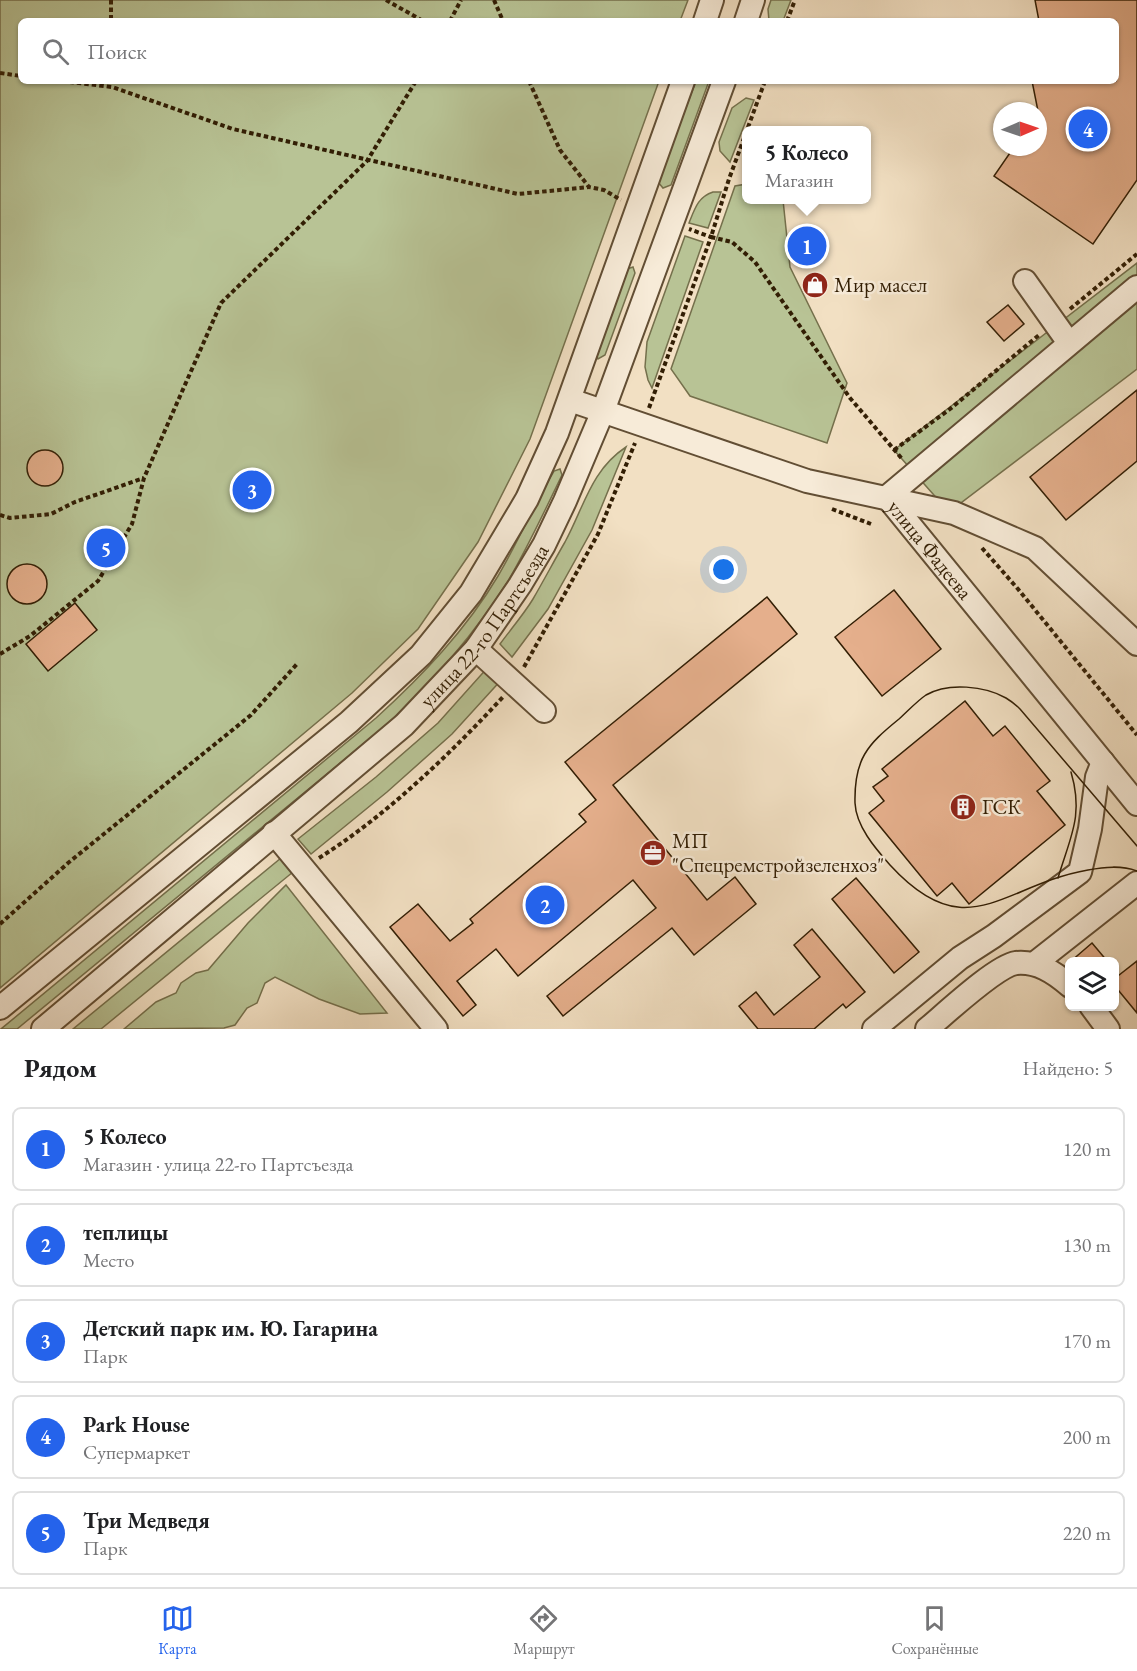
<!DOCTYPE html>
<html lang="ru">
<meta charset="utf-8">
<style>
:root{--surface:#fff;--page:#f6f6f6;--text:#202124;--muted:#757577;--line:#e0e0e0;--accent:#2563eb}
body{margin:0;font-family:"EB Garamond",serif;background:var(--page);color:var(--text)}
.controls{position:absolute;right:18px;bottom:18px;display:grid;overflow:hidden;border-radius:9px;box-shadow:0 2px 4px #0004}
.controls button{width:54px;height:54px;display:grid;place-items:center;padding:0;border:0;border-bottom:2px solid var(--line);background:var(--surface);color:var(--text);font:30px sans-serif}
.compass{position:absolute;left:993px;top:102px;width:54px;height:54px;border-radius:50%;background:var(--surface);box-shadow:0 2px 4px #0004;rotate:88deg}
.you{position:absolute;left:724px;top:570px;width:21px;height:21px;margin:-15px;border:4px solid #fff;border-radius:50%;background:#1a73e8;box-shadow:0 0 0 9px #1a73e833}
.badge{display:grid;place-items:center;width:39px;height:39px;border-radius:50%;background:var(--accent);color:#fff;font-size:20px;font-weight:700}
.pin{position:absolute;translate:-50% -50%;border:3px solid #fff;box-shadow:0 2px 6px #0006}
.popup{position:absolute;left:742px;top:126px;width:129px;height:78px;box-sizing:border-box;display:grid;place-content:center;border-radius:9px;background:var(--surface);filter:drop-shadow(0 2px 4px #0005);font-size:20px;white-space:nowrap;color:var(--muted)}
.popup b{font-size:22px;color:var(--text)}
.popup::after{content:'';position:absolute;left:50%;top:100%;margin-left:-12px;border:12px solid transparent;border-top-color:var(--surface)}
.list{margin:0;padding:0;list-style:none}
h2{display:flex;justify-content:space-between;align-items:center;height:78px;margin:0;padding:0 24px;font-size:26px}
h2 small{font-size:20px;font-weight:400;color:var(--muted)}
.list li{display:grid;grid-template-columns:39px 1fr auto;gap:18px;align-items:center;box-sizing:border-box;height:84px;margin:0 12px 12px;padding:0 12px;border:2px solid var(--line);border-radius:9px}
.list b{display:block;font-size:22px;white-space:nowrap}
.list p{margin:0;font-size:20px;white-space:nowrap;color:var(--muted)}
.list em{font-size:20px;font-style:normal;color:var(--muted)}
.icon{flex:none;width:33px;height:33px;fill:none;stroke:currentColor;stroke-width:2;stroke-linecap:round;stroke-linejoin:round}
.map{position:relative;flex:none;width:1137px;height:1029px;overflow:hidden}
.search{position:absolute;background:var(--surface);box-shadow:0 2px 4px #0004;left:18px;right:18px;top:18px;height:66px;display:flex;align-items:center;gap:15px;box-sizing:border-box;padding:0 21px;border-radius:9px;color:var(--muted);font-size:22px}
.sheet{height:558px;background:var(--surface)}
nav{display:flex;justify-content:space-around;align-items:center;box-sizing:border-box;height:84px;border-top:2px solid var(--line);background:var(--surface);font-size:16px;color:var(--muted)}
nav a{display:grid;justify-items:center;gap:3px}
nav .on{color:var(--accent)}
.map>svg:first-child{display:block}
.green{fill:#b8c395;stroke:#75704c;stroke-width:1.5}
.building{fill:#e5af8c;stroke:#321e04;stroke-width:1.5}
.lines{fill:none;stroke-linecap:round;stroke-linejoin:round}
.minor-casing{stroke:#624e34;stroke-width:26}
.path{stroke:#321e04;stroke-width:4;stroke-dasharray:4.5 3;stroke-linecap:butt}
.minor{stroke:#f7ebd8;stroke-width:22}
.tram{stroke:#321e04;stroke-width:1.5}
.labels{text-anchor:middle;stroke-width:5;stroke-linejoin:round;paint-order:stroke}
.poi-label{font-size:21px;fill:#321e04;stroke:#f7ebd8;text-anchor:start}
.street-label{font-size:21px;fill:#321e04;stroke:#f7ebd8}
</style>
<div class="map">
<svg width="1137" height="1029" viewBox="0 0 1137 1029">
<rect width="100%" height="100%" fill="#f2e0c3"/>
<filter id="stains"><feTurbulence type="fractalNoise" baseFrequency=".00333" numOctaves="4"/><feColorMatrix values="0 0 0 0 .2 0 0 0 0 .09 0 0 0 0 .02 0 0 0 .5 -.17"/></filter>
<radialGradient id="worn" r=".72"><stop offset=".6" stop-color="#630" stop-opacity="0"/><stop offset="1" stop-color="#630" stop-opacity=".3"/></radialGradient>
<g class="green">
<path d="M0,0h688l-8,21h-659v60h638l-129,358 -52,103 -60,87 -66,64 -352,295z"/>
<path d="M771,0h20l-8,21h-14l-1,-12z"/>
<path d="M696,81h13l-38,104 -8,3 -5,-6z"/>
<path d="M746,98l8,2 -24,62 -10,-11 -1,-9 13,-34z"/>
<path d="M747,184v16h36l7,67 57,116 -20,60 -137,-47 -19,-27 64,-183z"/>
<path d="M713,192h8l-13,36 -19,-5c6,-15 9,-26 24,-31z"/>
<path d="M685,236l18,6 -51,146 -4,-8 -3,-13 2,-25z"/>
<path d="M1137,263v106l-188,143 -55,-62z"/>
<path d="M633,267l2,6 -30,82 -7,4 -3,-7 32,-83z"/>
<path d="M626,447l-34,83 -44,79 -36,48 -12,-13c11,-15 24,-30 33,-45 11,-19 21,-38 32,-57 19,-35 26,-72 61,-95z"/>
<path d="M560,469l2,6c-17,35 -34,72 -54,106 -34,54 -77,103 -124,146l-367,302h-16l375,-311c46,-42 90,-88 122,-142 20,-34 36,-71 56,-105z"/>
<path d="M489,666l14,12 -51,56 -65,58 -76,62 -13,-15 78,-62 62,-54z"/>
<path d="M281,858l12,14 -192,157h-28z"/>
<path d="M286,885l101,128 -27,1 -41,-15 -44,-22 -10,6 -8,20 -10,5 -12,17 -11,3 -100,1 32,-27 20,-9 5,-10 15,-10 12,-3 40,-47z"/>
</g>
<g class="building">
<path d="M1035,0h102v180l-44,64 -99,-68 20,-29h24v-36l-6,-30h84v-60h-77z"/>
<path d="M1008,305l16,19 -20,17 -17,-19z"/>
<path d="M1137,390v71l-71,59 -36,-43z"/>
<circle cx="45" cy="468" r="18"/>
<circle cx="27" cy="584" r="20"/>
<path d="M894,590l47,59 -59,47 -47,-59z"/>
<path d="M767,597l30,37 -184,151 94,115 28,-23 21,27 -62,51 -22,-27 -109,88 -16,-20 109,-88 -23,-28 -115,96 -22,-27 -39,32 19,24 -13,11 -73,-89 28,-23 32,37 23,-18 -3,-4 116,-97 -7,-8 17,-14 -31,-38z"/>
<path d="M75,603l22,27 -49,41 -22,-27z"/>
<path d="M965,701l28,35 12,-10 45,55 -13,10 28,34 -96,79 -17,-21 -15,13 -68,-83 15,-12 -11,-14 15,-11 -6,-7z"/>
<path d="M856,878l63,74 -25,21 -62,-74z"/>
<path d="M812,929l53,63 -19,16 -3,-4 -29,25h-56l-19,-23 17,-14 18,23 46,-38 -26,-32z"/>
<path d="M1092,943l16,19h-38z"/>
<path d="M1137,961v52l-23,-28v-6z"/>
</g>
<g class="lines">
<defs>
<g id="minor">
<path d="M705,21l7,-21"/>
<path d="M746,21l7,-21"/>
<path d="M1025,281l44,62"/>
<path d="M570,400l237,81 147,32 81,35 102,96"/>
<path id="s1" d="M887,497l250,307"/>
<path d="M887,497l250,-210"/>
<path d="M476,649l68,62"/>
<path d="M274,833l162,196"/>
<path d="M1034,964l103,-81"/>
<path d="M1091,1006l17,23"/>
<path d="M0,1008l349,-286 72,-67 50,-62 56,-94 30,-66 126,-352"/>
<path id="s2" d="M43,1029l361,-304 72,-76 44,-64 24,-40 21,-44 38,-90 121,-330"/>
<path d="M874,1029l86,-71 34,-22 86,-64 10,-43 7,-52 6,-15"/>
<path d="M927,1029c18,-15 69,-63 89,-66 21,-2 38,9 54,23"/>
</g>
</defs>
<use href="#minor" class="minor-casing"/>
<g class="path">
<path d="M111,0v21"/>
<path d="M386,0l37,21"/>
<path d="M494,0l9,21"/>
<path d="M450,21l11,-21"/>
<path d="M787,21l8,-21"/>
<path d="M0,73l21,3"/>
<path d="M62,81l50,6 121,42 285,65 71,-7"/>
<path d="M529,81l31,69 29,37 15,3 17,10"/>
<path d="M765,81l-36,98 -18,58 21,5 23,20 95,136 53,62"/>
<path d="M1070,309l67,-55"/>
<path d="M649,408l62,-171 -22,-8"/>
<path d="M894,450l56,-41 89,-74"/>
<path d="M832,509l39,15"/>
<path d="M0,515l10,3 41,-4 24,-12 69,-24"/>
<path d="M982,548l36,41 119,146"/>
<path d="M0,654l30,-18 68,-55 34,-57 12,-46 77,-175 146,-142 49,-80"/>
<path d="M524,667l74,-133 37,-91"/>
<path d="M319,858c67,-42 130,-103 184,-161"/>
<path d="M0,924l68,-61 183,-148 46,-51"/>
</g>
<use href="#minor" class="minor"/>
<g class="tram">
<path d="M1137,846l-117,-137c-4,-4 -9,-8 -14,-11 -21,-12 -58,-16 -80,-3 -9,6 -18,16 -27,24 -32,26 -45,40 -44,84 1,23 20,45 35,62 77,84 112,20 198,5 16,-3 33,-5 49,1"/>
<path d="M1058,878c12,-41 26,-62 13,-106"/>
</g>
</g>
<defs>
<symbol id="shop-disc" viewBox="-11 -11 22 22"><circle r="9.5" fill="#8f2418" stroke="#f7ebd8"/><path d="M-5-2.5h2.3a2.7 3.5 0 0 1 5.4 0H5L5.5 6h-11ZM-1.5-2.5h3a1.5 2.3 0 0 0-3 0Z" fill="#fff"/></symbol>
<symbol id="building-disc" viewBox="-11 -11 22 22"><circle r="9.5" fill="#8f2418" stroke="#f7ebd8"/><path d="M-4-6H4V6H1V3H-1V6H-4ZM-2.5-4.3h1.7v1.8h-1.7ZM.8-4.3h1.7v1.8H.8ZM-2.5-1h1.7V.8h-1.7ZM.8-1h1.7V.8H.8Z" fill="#fff"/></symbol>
<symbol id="office-disc" viewBox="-11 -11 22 22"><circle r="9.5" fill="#8f2418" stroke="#f7ebd8"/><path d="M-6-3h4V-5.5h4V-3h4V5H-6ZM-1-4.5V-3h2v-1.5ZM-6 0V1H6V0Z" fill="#fff"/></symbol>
</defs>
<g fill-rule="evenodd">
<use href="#shop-disc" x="800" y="270" width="30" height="30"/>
<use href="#building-disc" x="948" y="792" width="30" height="30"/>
<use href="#office-disc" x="638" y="838" width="30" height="30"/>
</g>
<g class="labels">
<g class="poi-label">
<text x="834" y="292">Мир масел</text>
<text x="982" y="814">ГСК</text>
<text x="672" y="848">МП<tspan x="672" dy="24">"Спецремстройзеленхоз"</tspan></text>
</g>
<g class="street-label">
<text dy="7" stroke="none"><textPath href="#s1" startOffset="68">улица Фадеева</textPath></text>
<text dy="7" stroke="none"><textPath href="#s2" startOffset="600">улица 22-го Партсъезда</textPath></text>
</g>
</g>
<rect width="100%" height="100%" filter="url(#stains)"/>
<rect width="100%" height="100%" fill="url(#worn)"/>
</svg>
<div class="controls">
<button><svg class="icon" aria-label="layers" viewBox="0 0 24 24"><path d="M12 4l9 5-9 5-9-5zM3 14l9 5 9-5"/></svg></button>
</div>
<svg class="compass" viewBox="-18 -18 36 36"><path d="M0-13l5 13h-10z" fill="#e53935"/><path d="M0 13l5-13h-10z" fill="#757577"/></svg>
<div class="you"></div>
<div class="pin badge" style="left:807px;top:246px">1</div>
<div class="popup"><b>5 Колесо</b>Магазин</div>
<div class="pin badge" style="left:545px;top:905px">2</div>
<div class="pin badge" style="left:252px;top:490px">3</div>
<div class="pin badge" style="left:1088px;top:129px">4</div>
<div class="pin badge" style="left:106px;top:548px">5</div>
<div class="search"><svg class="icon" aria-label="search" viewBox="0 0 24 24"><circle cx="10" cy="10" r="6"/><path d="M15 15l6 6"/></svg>Поиск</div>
</div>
<section class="sheet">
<h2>Рядом<small>Найдено: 5</small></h2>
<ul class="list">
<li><span class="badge">1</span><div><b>5 Колесо</b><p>Магазин · улица 22-го Партсъезда</p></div><em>120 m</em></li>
<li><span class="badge">2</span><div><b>теплицы</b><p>Место</p></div><em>130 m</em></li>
<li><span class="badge">3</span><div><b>Детский парк им. Ю. Гагарина</b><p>Парк</p></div><em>170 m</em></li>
<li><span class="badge">4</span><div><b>Park House</b><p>Супермаркет</p></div><em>200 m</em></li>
<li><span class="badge">5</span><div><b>Три Медведя</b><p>Парк</p></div><em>220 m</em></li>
</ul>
</section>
<nav>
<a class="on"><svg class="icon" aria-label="map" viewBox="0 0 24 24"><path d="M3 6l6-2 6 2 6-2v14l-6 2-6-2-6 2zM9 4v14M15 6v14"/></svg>Карта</a>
<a><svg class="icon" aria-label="directions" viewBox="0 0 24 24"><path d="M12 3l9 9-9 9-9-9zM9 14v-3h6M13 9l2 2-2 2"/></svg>Маршрут</a>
<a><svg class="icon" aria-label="saved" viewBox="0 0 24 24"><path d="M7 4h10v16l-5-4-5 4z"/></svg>Сохранённые</a>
</nav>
